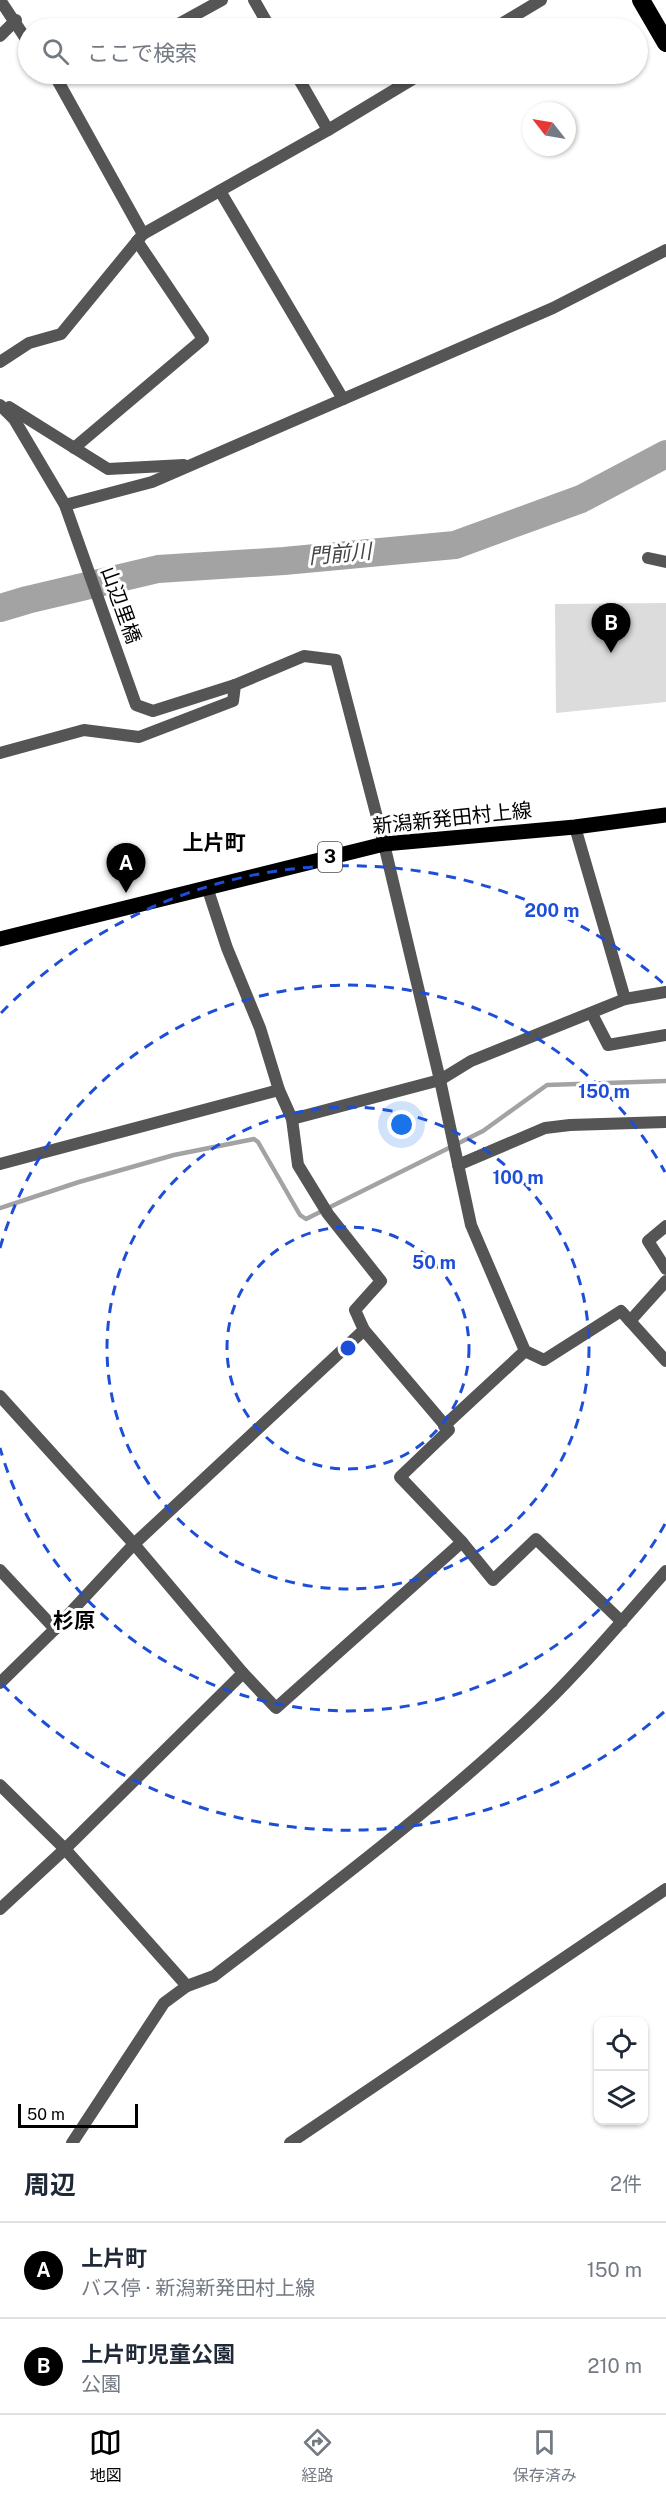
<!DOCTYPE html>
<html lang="ja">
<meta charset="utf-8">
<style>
:root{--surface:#fff;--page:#f2f2f3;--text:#1f2937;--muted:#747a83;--line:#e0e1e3;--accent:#000}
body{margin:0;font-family:"Public Sans","Noto Sans JP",sans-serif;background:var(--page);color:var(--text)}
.controls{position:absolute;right:18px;bottom:18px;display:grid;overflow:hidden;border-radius:12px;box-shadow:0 2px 4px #0004}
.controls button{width:54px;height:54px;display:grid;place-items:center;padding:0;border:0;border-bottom:2px solid var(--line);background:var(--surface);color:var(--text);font:30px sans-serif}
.compass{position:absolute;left:522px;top:102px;width:54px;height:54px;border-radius:50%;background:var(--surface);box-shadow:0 2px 4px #0004;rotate:301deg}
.scale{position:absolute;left:18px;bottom:15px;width:120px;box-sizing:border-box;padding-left:6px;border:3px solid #000;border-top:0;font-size:16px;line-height:21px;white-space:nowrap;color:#000;-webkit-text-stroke:4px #fff;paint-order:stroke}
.you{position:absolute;left:402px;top:1125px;width:21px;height:21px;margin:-15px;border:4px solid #fff;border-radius:50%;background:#1a73e8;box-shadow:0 0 0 9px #1a73e833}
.badge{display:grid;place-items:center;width:39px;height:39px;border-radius:50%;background:var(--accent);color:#fff;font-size:20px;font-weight:700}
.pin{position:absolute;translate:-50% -50px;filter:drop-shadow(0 2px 3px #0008)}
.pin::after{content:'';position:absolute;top:32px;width:21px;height:18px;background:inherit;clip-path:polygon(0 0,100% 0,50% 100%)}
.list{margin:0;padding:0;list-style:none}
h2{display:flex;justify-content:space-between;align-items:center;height:78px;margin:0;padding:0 24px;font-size:26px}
h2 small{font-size:20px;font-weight:400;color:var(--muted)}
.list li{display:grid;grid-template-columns:39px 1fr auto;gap:18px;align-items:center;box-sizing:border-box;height:96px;padding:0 24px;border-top:2px solid var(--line)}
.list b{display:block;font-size:22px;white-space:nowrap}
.list p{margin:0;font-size:20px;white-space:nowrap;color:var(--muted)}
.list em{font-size:20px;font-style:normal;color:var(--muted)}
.icon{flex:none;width:33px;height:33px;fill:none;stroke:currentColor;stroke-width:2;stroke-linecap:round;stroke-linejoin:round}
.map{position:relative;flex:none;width:666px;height:2143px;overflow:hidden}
.search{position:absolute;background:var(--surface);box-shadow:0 2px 4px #0004;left:18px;right:18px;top:18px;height:66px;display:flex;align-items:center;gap:15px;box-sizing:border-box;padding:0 21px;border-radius:33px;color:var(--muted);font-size:22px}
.sheet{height:270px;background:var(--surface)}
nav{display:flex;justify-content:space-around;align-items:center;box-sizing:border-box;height:84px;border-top:2px solid var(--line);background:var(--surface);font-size:16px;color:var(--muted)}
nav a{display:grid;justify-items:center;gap:3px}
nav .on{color:var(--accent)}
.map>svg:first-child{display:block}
.green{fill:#dcdcdc}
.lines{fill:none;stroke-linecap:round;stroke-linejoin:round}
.stream{stroke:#a3a3a3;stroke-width:4.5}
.river{stroke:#a3a3a3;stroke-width:28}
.street{stroke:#555;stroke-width:12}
.primary{stroke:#000;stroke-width:15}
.highway{stroke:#000;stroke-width:18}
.ring{fill:none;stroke:#1d4ed8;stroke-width:3;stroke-dasharray:10 8}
.labels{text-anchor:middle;stroke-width:6;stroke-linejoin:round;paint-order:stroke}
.shield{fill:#fff;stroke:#4c4c4c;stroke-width:1.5}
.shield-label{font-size:18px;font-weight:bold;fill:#000}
.street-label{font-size:20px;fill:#000;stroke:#fff}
.water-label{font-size:21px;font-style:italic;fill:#444;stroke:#fff}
.neighbourhood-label{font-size:21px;font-weight:bold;fill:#000;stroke:#fff}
.centre{fill:#1d4ed8;stroke:#fff;stroke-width:3}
.ring-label{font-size:18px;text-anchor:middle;font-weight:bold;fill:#1d4ed8;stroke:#fff;stroke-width:6;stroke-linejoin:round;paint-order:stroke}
</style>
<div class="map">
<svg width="666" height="2143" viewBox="0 0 666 2143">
<rect width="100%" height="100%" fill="#fff"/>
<path class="green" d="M666,603v99l-110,11 -1,-109z"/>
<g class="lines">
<path class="stream" d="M0,1208l79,-26 95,-27 80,-16 4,3 42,73 6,4 177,-88 64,-46 119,-4"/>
<path class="river" d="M0,608l27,-8 131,-31 126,-8 171,-16 126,-46 85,-45"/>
<g class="street">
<path d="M0,0l28,42"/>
<path d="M254,0l16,28"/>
<path d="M171,28l51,-28"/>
<path d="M495,28l46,-28"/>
<path d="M0,36l16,-16"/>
<path d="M54,74l89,160"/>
<path d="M296,74l32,56"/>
<path d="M220,191l123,208"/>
<path d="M0,362l29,-19 32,-9 82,-100 185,-104 93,-56"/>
<path d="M0,405l14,14 51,86 71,200 17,6 82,-26 69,-29 32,4 48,184 56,236 31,145 54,126 19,9 77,-49 45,50"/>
<path d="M9,407l99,62 76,-4"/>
<path d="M74,448l129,-109 -66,-98"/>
<path d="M65,505l87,-23 401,-174 113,-58"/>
<path d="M648,558l18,4"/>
<path d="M0,753l84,-23 55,7 94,-36 2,-16"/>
<path d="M575,827l50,172"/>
<path d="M592,1014l16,31 58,-10"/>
<path d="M292,1119l148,-39 31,-19 154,-62 41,-7"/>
<path d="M0,1164l279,-74"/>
<path d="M458,1165l87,-37 25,-3 96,-3"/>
<path d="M666,1226l-18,15 18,28"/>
<path d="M630,1321l36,-40"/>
<path d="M364,1330l85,100 -49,47 62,65 31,38 43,-41 86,83"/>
<path d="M0,1396l134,148 109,129 -178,176 -65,60"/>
<path d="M444,1426l81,-75"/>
<path d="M0,1570l55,59"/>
<path d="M243,1673l33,35 186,-166"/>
<path d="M0,1683l55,-54 79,-85 230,-214 -9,-20 26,-29 -53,-67 -30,-49 -6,-46 -13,-29 -19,-62 -33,-80 -20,-61"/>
<path d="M0,1785l65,64 122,137"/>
<path d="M72,2143l92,-140 23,-17 27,-10c106,-81 212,-161 310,-252 51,-47 96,-101 142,-153"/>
<path d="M290,2143l376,-254"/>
</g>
<path class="primary" d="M0,939l384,-95 191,-17 91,-12"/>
<path class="highway" d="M641,0l25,43"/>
</g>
<g class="ring">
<circle cx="348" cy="1348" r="121"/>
<circle cx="348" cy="1348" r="241"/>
<path d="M665 1524A362 362 0 0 1 0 1448M0 1248A362 362 0 0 1 665 1172"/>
<path d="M664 1712A482 482 0 0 1 1 1683M1 1013A482 482 0 0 1 664 984"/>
</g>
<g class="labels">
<rect class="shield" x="318" y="842" width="24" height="30" rx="4.5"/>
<g class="shield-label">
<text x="330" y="863">3</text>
</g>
<g class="street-label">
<text transform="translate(121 605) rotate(70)" y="7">山辺里橋</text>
<text transform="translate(452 818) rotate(-6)" y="7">新潟新発田村上線</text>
</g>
<g class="water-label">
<text transform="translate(340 554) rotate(-5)" y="7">門前川</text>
</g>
<g class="neighbourhood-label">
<text x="214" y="850">上片町</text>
<text x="74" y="1628">杉原</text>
</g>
</g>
<circle cx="348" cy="1348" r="9" class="centre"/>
<g class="ring-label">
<text x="552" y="917">200 m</text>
<text x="604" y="1098">150 m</text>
<text x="518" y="1184">100 m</text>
<text x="434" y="1269">50 m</text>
</g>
</svg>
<div class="controls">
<button><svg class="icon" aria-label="locate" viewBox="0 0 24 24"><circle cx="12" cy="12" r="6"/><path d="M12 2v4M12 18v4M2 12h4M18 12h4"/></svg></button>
<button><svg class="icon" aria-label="layers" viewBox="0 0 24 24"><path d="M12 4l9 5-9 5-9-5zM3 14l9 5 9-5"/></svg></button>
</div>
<svg class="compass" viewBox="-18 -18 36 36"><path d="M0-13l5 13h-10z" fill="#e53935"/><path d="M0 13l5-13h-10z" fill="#747a83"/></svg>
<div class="scale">50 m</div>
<div class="you"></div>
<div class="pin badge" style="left:126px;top:893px">A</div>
<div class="pin badge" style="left:611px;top:653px">B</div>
<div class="search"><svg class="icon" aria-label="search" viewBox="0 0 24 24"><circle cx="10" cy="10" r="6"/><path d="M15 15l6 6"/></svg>ここで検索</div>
</div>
<section class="sheet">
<h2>周辺<small>2件</small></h2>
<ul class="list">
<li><span class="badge">A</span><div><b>上片町</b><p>バス停 · 新潟新発田村上線</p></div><em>150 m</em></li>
<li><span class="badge">B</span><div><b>上片町児童公園</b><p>公園</p></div><em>210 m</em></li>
</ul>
</section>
<nav>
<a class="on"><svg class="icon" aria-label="map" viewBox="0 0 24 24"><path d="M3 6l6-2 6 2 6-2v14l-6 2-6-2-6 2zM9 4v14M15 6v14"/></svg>地図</a>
<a><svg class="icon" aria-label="directions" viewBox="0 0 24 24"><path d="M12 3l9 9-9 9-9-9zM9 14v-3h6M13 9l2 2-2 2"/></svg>経路</a>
<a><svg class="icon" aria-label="saved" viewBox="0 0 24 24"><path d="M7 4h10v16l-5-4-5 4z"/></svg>保存済み</a>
</nav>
